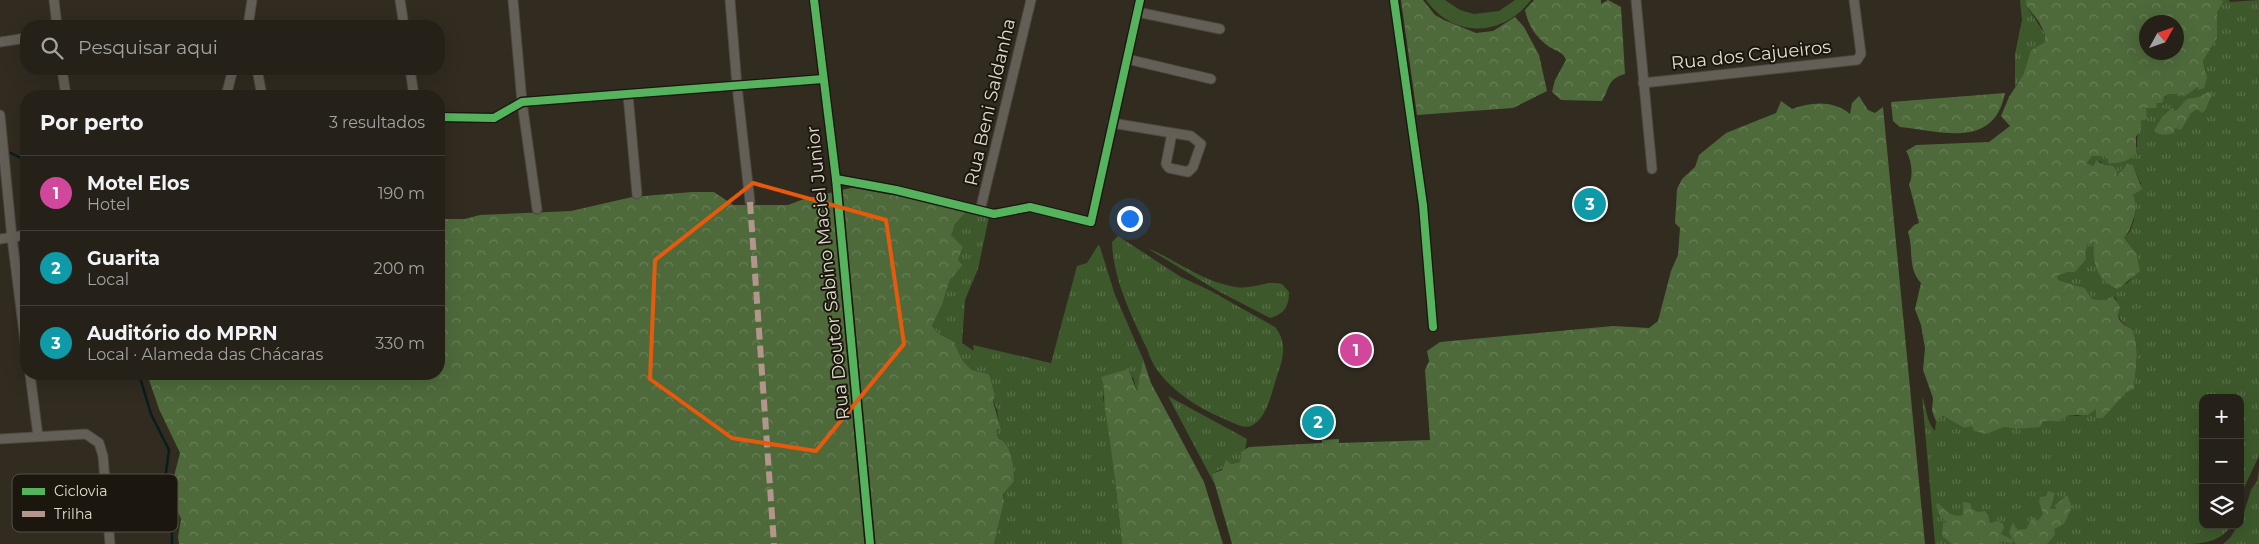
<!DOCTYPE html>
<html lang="pt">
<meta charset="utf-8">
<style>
:root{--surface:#252018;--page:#2d2821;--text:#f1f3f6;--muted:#a3a3a2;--line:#423e37;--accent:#8bbbb9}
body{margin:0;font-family:Montserrat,sans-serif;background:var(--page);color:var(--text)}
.controls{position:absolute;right:15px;bottom:15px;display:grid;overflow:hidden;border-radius:10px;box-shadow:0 5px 20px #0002}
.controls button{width:45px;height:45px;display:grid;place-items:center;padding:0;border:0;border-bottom:1px solid var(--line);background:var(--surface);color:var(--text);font:25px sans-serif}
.compass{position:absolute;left:2139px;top:15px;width:45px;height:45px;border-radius:50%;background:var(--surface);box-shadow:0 5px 20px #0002;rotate:50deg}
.you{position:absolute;left:1129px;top:218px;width:18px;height:18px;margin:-12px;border:4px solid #fff;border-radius:50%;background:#1a73e8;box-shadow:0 0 0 8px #1a73e833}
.badge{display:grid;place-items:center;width:32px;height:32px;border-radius:50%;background:var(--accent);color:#fff;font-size:16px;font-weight:700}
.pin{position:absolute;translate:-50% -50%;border:2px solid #fff;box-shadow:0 1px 5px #0006}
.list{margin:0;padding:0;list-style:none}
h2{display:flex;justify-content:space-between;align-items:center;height:65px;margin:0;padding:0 20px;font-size:21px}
h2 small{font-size:16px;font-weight:400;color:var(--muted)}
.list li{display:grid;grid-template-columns:32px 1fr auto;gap:15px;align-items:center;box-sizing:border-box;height:75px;padding:0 20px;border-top:1px solid var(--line)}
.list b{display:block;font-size:19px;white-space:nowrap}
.list p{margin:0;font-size:16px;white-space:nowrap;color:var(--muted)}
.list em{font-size:16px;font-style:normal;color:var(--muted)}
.icon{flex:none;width:28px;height:28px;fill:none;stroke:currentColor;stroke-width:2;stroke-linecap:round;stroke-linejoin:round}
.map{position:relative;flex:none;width:2259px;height:544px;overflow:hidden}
.search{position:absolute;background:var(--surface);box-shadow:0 5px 20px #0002;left:20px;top:20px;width:425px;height:55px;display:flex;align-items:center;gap:12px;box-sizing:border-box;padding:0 18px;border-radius:20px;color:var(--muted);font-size:19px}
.panel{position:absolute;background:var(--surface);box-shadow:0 5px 20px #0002;left:20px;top:90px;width:425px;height:290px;border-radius:20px}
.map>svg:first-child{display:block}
.grass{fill:url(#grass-tufts)}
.forest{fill:url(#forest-crowns);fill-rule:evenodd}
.pitch{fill:#3d592b}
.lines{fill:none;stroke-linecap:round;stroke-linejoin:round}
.stream{stroke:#051e20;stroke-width:2.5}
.minor-casing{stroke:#4c483e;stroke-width:11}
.minor{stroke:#635f56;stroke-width:9}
.quiet{stroke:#b2968c;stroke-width:6;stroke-dasharray:12 6;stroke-linecap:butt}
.cycleway-casing{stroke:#1b170e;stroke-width:11}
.cycleway{stroke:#56b35d;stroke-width:8}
.marked{fill:none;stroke:#e8590c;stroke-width:4;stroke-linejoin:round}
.labels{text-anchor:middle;stroke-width:4;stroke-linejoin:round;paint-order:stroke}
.street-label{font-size:18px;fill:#e2dcd0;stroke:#1b170e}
.key{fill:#1b170e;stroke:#575248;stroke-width:1}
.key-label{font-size:14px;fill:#e2dcd0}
</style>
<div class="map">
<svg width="2259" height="544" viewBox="0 0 2259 544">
<defs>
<pattern id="grass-tufts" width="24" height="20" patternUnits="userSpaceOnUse" patternTransform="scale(1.25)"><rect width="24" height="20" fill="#3d592b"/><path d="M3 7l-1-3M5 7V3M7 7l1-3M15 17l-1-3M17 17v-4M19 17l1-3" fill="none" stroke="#597049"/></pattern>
<pattern id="forest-crowns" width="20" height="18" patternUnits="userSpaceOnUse" patternTransform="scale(1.25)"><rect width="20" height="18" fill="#4e6a3b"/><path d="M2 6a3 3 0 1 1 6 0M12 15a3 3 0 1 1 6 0" fill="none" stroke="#677f56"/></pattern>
</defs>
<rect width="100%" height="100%" fill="#312b20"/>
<g class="grass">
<path d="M2020,0h6v5l19,29v8l-14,8 -8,25 -8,12v-33l7,-34z"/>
<path d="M2222,0h7l1,2 29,-2v456l-19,40v-98h-37v127h29c-9,14 -24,18 -40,19h-257l-13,-148c5,13 4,25 13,35l1,-10 7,-5 21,12 8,-3 15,9 17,-7 12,2 27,-8 16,1 10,-7 9,1 18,-8 7,10 23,-25 8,-4c1,-20 7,-41 -2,-60 -15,-7 -14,-16 -16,-31l-3,-2 -8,4 -13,-1 -7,-11 -27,-8 -2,-4c15,-5 27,-17 32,-32l7,-2 -1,6 32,36 6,-6 4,-25 -12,-15 6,-7 4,-11 -1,-25 8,-11 -8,-19 -10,3 -8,11 -15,-18h-5l-2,5 -6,-3 5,-7 45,-9c-1,-12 5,-27 9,-39l24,-14 17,1 11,-8 8,-15 -3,-11 14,-23v-26z"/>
<path d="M968,210l21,7 -11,52 -13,31 -3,43 12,8 -1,-6 78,18 26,-97 10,-3 10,-16 2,-2 1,2 15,48 28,64 -6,33 -4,-15 -27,11 -3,9 9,53 10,94h-128l10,-42 -3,-63 -3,-1 -2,-9 4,1 -3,-20 -4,-10 2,-5 -6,-21 -17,-4 -9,-9 -10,-20 -14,-7 -7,-8 10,-21 8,-25 13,-15 -5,-5 5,-13 -13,-12 5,-11z"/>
<path d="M1118,236l63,41 28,13 66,37c13,16 8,32 2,49 -5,15 -10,43 -26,50 -9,3 -21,-5 -29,-8 -23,-10 -49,-26 -64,-47 -6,-7 -8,-16 -12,-24 -15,-32 -33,-68 -34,-105z"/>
<path d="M1147,248c32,13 53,33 89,39 16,3 31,-7 46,-3l7,8c0,15 -5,22 -19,26l-52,-27z"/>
<path d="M1168,396l79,43 -2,11 -4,2 -1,10 -9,2 -19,10 3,11z"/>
<path d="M2259,469v75h-36l7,-6 8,-13h2l11,-35 6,-9z"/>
</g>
<g class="forest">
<path d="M1401,0h22l12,15 9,5 32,13 17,-2 22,-14 9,10 15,28 8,36 -34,17 -96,7z"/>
<path d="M1534,0h67v4l7,-4 13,7 4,67c-18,5 -15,14 -23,27l-41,-1 -9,-8 3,-12 11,-20c-3,-9 -11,-9 -18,-14 -13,-10 -20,-21 -23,-36z"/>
<path d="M2026,0h196l1,2 -6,10v26l-14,23 4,17 -3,10 -6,2v-3l-11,8 -17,-1 -6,3 -2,6h-6l1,5h-11l1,11 -6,2v8l-5,8v17c-8,7 -16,10 -27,9l-2,-7h-15l-5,7 6,3 3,-6 8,5 9,1 4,5 -1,6 11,-13 6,1 9,24 -9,6c6,12 -1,34 -9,43l12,15 4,18 -22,18c-21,-8 -26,-26 -24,-46l-6,1 -3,9 1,6 -11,13h-8l-10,4 1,4 27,8 7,11 13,1 8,-4 7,11c-5,12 1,17 12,22 9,20 3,40 2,60l-8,4 -23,25h-7v-9l-8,6h-19l-10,7 -16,-1 -3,6 -24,2 -12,-2 -17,7 -13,-3 -2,-5 -8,2 -21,-12 -7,5 -4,-10 1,-13 -10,-28 2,-22 -4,-23 -6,-16 6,-26c-14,-15 -7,-33 -13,-51l6,-7 5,-2 -10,-39c5,-8 2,-26 -3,-33l10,-6 73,-3 21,-16 -9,-10 8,-19 14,-22 8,-25 14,-8v-8l-6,-12 -13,-17zM2146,22h30v30h-30z"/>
<path d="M2209,92l5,2c-7,5 -5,14 -12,19l-5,-4 -6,4 -10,17 -6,-2 -1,5c-8,2 -14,3 -20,-2l8,-14 10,-9 4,3 11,-12 12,-2z"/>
<path d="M2005,93c-11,57 -64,38 -105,34l-7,-6 -2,-19z"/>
<path d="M1859,96l9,14 7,3 8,-6 42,437h-693l-20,-70 10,-4 4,-10 5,4 9,-2 1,-10 8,-5 73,-4v-3l17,-1v4l91,-3 -5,-70 4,-9 -2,-10 13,-9 173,-16 36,2 9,-7 13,-50 7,-16 2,-27 -5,-5 2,-34 5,-10 13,-12 4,-12 27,-22 50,-20 5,-12 11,8c19,-7 41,-9 58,5l2,-11z"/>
<path d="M859,186l109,24 -13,14 -4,11 12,12 -5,13 5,5 -13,15 -8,25 -10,21 7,8 14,7 10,20 9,9 17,4 6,21 -2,6 8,29 -5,-1 2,9c15,7 15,29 16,43l-11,13 1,8 -10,42h-815l-1,-7 3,-18 -8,-19 -1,-16 8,-31 -21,-44 -12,-35h292v-155h26l15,-4 91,-4 61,-14 60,-5h22l19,13h55l16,-6z"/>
<path d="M1143,359l8,24 53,99 19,62h-101c-5,-45 -9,-89 -17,-134 -2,-12 1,-21 -4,-33l27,-8 9,22z"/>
<path d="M2048,491l7,2 -5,16h6l-1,-4 12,-10 5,12 -8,17 -10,5 1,6 -8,9h-31l-3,-4 -1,4 -11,-3 -2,3h-47l-10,-8 1,-13 4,-1 -8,-8 -3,-9 2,-2c7,7 13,15 25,12v-13l7,1 2,6 6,3 7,-1 3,4 2,8 7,-2 5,2 2,4 -3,7 12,6 -4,-8 4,-10 4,8 9,-1 7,-12 5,4 5,-7 -4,-12 1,-5 6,-1z"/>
</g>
<path class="pitch" d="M1426,0h19l15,10 14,4 25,-3 16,-11h16c-28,37 -77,39 -105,0z"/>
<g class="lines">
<g class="stream">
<path d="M11,153l15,8"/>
<path d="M139,374l12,40 18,36 -6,45 9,29v20"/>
</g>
<defs>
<g id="minor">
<path d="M54,0l3,26"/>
<path d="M400,0l4,26"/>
<path d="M513,0l9,102 15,107"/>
<path d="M730,0l7,86 13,116"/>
<path d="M814,0l22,179 34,365"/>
<path d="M1394,0l29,205 10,122"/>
<path d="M1636,0l16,169"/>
<path d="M1137,12l83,17"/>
<path d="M248,26l4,-26"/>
<path d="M0,42l26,-4"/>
<path d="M1127,59l84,20"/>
<path d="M62,69l4,27"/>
<path d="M257,69l5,27"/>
<path d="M410,69l4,27"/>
<path d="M1643,83l214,-23 4,-6 -7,-54"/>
<path d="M628,95l9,99"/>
<path d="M226,96l7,-27"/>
<path d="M0,115l12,123 14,111"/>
<path d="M439,117l55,1 28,-16 301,-23"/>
<path d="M1112,123l79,13 10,8 -8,23 -5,5 -19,-4 -3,-4 6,-31"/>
<path d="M836,179l60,11 98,24 36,-7 61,15 49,-222"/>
<path d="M980,211l51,-211"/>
<path d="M0,239l26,-4"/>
<path d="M30,374l8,62"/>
<path d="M0,439l86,-5 13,9 4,13 7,88"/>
</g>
</defs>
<use href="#minor" class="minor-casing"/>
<use href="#minor" class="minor"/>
<path class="quiet" d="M750,202l24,342"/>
<defs>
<g id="cycleway">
<path d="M814,0l22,179 34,365"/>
<path d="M1394,0l29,205 10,122"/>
<path d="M439,117l55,1 28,-16 301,-23"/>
<path d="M836,179l60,11 98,24 36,-7 61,15 49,-222"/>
</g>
</defs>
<use href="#cycleway" class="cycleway-casing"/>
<use href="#cycleway" class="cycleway"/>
</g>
<path class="marked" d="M753,183l133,37 18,124 -88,107 -84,-13 -82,-59 5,-119z"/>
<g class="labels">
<g class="street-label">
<text transform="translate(1751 55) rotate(-6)" y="6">Rua dos Cajueiros</text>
<text transform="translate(990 102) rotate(-77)" y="6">Rua Beni Saldanha</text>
<text transform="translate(828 273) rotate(-96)" y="6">Rua Doutor Sabino Maciel Junior</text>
</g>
</g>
<rect x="12" y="474" width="166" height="58" rx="8" class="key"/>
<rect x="22" y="488" width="23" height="7" fill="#56b35d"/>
<rect x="22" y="511" width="23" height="6" fill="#b2968c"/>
<g class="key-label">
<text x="54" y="496">Ciclovia</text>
<text x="54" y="519">Trilha</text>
</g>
</svg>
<div class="controls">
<button>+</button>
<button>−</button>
<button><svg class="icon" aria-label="layers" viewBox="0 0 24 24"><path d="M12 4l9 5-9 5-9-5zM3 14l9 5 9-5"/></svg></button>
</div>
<svg class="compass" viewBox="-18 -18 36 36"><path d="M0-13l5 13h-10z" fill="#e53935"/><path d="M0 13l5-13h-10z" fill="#a3a3a2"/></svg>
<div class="you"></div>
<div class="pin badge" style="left:1356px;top:350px;background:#d1479c">1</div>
<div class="pin badge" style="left:1318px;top:422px;background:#0f9aa8">2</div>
<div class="pin badge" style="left:1590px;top:204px;background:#0f9aa8">3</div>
<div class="search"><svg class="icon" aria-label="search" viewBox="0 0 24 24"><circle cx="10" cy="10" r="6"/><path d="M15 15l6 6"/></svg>Pesquisar aqui</div>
<section class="panel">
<h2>Por perto<small>3 resultados</small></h2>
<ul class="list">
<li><span class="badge" style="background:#d1479c">1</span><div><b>Motel Elos</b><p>Hotel</p></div><em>190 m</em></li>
<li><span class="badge" style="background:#0f9aa8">2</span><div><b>Guarita</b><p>Local</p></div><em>200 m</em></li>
<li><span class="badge" style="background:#0f9aa8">3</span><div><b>Auditório do MPRN</b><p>Local · Alameda das Chácaras</p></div><em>330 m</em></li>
</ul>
</section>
</div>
